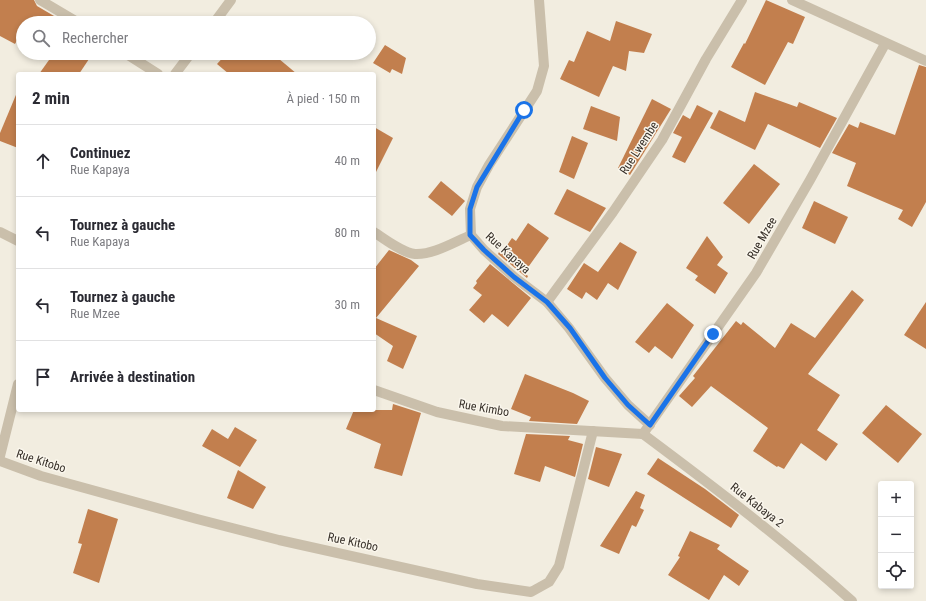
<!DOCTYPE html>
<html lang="fr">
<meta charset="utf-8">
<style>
:root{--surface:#fff;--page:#f2f2f3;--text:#2b2b33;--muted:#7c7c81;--line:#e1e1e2}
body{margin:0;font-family:"Roboto Condensed",sans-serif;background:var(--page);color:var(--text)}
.controls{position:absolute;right:12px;bottom:12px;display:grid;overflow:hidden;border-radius:4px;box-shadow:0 2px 6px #0003}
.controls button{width:36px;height:36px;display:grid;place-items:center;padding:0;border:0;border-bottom:1px solid var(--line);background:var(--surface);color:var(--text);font:20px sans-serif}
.stop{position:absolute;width:12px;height:12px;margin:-9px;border:3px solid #1a73e8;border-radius:50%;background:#fff}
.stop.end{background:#1a73e8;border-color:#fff;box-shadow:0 1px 4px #0008}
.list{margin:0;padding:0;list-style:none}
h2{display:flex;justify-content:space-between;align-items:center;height:52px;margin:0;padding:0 16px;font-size:17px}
h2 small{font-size:13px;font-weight:400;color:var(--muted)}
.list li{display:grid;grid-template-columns:26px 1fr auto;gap:12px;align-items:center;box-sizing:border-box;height:72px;padding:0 16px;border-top:1px solid var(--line)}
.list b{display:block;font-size:15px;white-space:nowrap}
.list p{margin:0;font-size:13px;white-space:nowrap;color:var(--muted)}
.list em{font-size:13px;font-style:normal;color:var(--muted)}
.icon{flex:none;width:22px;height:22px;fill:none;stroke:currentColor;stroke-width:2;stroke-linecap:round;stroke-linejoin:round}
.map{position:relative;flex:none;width:926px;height:601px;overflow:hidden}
.search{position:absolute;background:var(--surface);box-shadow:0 2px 6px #0003;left:16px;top:16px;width:360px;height:44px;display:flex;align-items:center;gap:10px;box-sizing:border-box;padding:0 14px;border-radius:22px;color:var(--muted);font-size:15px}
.panel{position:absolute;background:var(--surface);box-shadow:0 2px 6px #0003;left:16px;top:72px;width:360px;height:340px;border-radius:4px}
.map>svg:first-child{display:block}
.building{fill:#c27f4e}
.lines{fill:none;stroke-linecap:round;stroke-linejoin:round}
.minor{stroke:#cabfab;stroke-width:10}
.route{stroke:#1a73e8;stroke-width:5}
.labels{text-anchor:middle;stroke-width:3;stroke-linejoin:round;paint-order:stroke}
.street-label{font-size:12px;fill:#38312a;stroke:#faf6ec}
</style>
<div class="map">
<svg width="926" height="601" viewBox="0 0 926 601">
<rect width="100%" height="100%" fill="#f2ede0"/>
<g class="building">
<path d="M0,0h34l3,6 29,17h-43v6l-8,15 -15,-8z"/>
<path d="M766,0l39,17 -12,27 -5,-2 -23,43 -34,-18 13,-24 1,1z"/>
<path d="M616,21l36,13 -8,19 -15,-2 -3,20 -13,-5 -14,31 -39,-18 9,-19 5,2 13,-31 23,10z"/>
<path d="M385,45l21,13 -4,16 -10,-5 -2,4 -17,-10z"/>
<path d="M54,53h33l4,3 -12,18h-40z"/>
<path d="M227,53h45l25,21h-68l-12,-10z"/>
<path d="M919,65l7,2v135l-14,25 -14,-8 5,-9 -56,-24 9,-23 -24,-10 17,-29 9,4 2,-6 35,13z"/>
<path d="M18,90v58l-18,-7v-8z"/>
<path d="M755,92l42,15 2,-5 38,16 -17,30 -52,-24 -13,26 -45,-22 9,-18 26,12z"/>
<path d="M652,99l19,10 -41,66 -12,-7z"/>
<path d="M697,105l16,8 -28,50 -13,-6 10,-20 -9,-4 10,-18 7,4z"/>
<path d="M591,106l29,11 -3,24 -34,-12z"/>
<path d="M374,127l19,11 -19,38z"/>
<path d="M572,136l16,7 -14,36 -15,-7z"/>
<path d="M754,164l26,20 -31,40 -26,-21z"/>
<path d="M441,181l24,20 -13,15 -24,-19z"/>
<path d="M567,189l39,19 -16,24 -36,-18z"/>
<path d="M814,201l34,16 -13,27 -33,-16z"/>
<path d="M528,223l21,15 -25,35 4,3 -1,2 -29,-24 1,-2 2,2 11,-16 4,3z"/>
<path d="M707,236l16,21 -6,8 11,8 -13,21 -20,-14 3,-4 -12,-8z"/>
<path d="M620,242l17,10 -19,38 -10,-7 -11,17 -11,-8 -4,7 -15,-10 17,-26 14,9z"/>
<path d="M389,250l22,10 8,6 -43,52 41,18 -14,33 -16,-8 6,-15 -19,-13v-64z"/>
<path d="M490,264l41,34 -23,29 -16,-13 -8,9 -15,-13 13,-15 -9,-7 4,-5 -1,-2z"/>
<path d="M852,290l12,10 -56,74 32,21 -23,35 21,14 -12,17 -25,-18 -17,26 -6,-3 -1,1 -24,-16 15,-23 -57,-42 -19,21 -13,-11 16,-18 -2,-2 43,-55 5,4 2,-3 32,26 16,-25 24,15z"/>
<path d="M926,302v47l-22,-14z"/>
<path d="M667,303l27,22 -22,34 -17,-13 -6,7 -14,-11z"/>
<path d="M525,374l48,19 16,8 -12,23 -48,-3 2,-4 -20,-8z"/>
<path d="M393,404l28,9 -19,63 -28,-8 7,-24 -35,-15 8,-19h38z"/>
<path d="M886,405l36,29 -24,29 -36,-30z"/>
<path d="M235,427l22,13 -17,27 -38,-21 10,-17 16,10z"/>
<path d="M526,434l44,2 -2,4 15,4 -8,33 -30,-11 -5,16 -26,-8z"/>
<path d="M596,447l26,7 -13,33 -21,-8z"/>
<path d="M658,458l47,31 34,26 -8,13 -84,-54z"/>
<path d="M238,470l28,17 -13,22 -26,-11z"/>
<path d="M636,491l9,4 -5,13 4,2 -8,17 -4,-2 -13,29 -19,-8z"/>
<path d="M88,509l30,10 -19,64 -26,-10 9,-29 -4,-1z"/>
<path d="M690,531l30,14 -3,4 32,22 -10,15 -15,-11 -15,25 -41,-25 12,-18 -2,-1z"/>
</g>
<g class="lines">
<g class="minor">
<path d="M40,0l39,23"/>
<path d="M539,0l5,66 -7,25 -48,74 -12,22 -7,22 1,26 13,15 30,27 33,25 22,26 36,50 23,27 22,20"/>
<path d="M792,0l134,61"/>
<path d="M214,23l17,-23"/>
<path d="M125,53l33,21"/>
<path d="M175,74l16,-21"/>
<path d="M0,232l18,9"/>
<path d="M374,232c10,7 29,21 41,22 18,1 39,-12 56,-19"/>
<path d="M547,302l66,-90 49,-72 44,-81 36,-59"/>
<path d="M374,390l63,22 65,14 141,8"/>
<path d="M643,434l113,-161 54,-93 75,-136"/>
<path d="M643,434c71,53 142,107 209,167"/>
<path d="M0,456l18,-72"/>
<path d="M0,461l41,15 156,43 82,21 198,44 54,8 18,-10 10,-16 34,-135"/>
</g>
</g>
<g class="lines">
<path class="route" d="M524,110l-47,77 -7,22v26l14,15 30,27 33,25 23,26 35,50 23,27 22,20 63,-91"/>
</g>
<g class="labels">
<g class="street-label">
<text transform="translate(639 148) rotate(-57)" y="4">Rue Lwembe</text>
<text transform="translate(762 238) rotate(-60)" y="4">Rue Mzee</text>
<text transform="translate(508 253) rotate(42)" y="4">Rue Kapaya</text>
<text transform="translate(484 408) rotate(10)" y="4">Rue Kimbo</text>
<text transform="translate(41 461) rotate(18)" y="4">Rue Kitobo</text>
<text transform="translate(757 505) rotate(38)" y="4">Rue Kabaya 2</text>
<text transform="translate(353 542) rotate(12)" y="4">Rue Kitobo</text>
</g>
</g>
</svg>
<div class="controls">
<button>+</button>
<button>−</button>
<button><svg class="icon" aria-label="locate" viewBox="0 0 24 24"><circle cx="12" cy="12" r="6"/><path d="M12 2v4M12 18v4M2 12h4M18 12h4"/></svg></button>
</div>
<div class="stop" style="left:524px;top:110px"></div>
<div class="stop end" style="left:713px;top:334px"></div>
<div class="search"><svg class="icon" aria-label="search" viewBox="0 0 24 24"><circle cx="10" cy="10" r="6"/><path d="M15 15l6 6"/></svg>Rechercher</div>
<section class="panel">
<h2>2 min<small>À pied · 150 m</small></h2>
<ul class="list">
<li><svg class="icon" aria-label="ahead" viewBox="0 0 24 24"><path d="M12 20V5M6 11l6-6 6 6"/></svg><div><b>Continuez</b><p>Rue Kapaya</p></div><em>40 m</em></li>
<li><svg class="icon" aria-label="left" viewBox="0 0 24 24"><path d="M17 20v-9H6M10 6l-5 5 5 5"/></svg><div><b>Tournez à gauche</b><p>Rue Kapaya</p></div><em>80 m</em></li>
<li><svg class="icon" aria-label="left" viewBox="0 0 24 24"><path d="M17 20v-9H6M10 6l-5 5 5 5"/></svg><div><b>Tournez à gauche</b><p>Rue Mzee</p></div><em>30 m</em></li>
<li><svg class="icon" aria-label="arrive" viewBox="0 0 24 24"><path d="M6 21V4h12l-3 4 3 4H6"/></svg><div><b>Arrivée à destination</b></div></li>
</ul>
</section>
</div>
